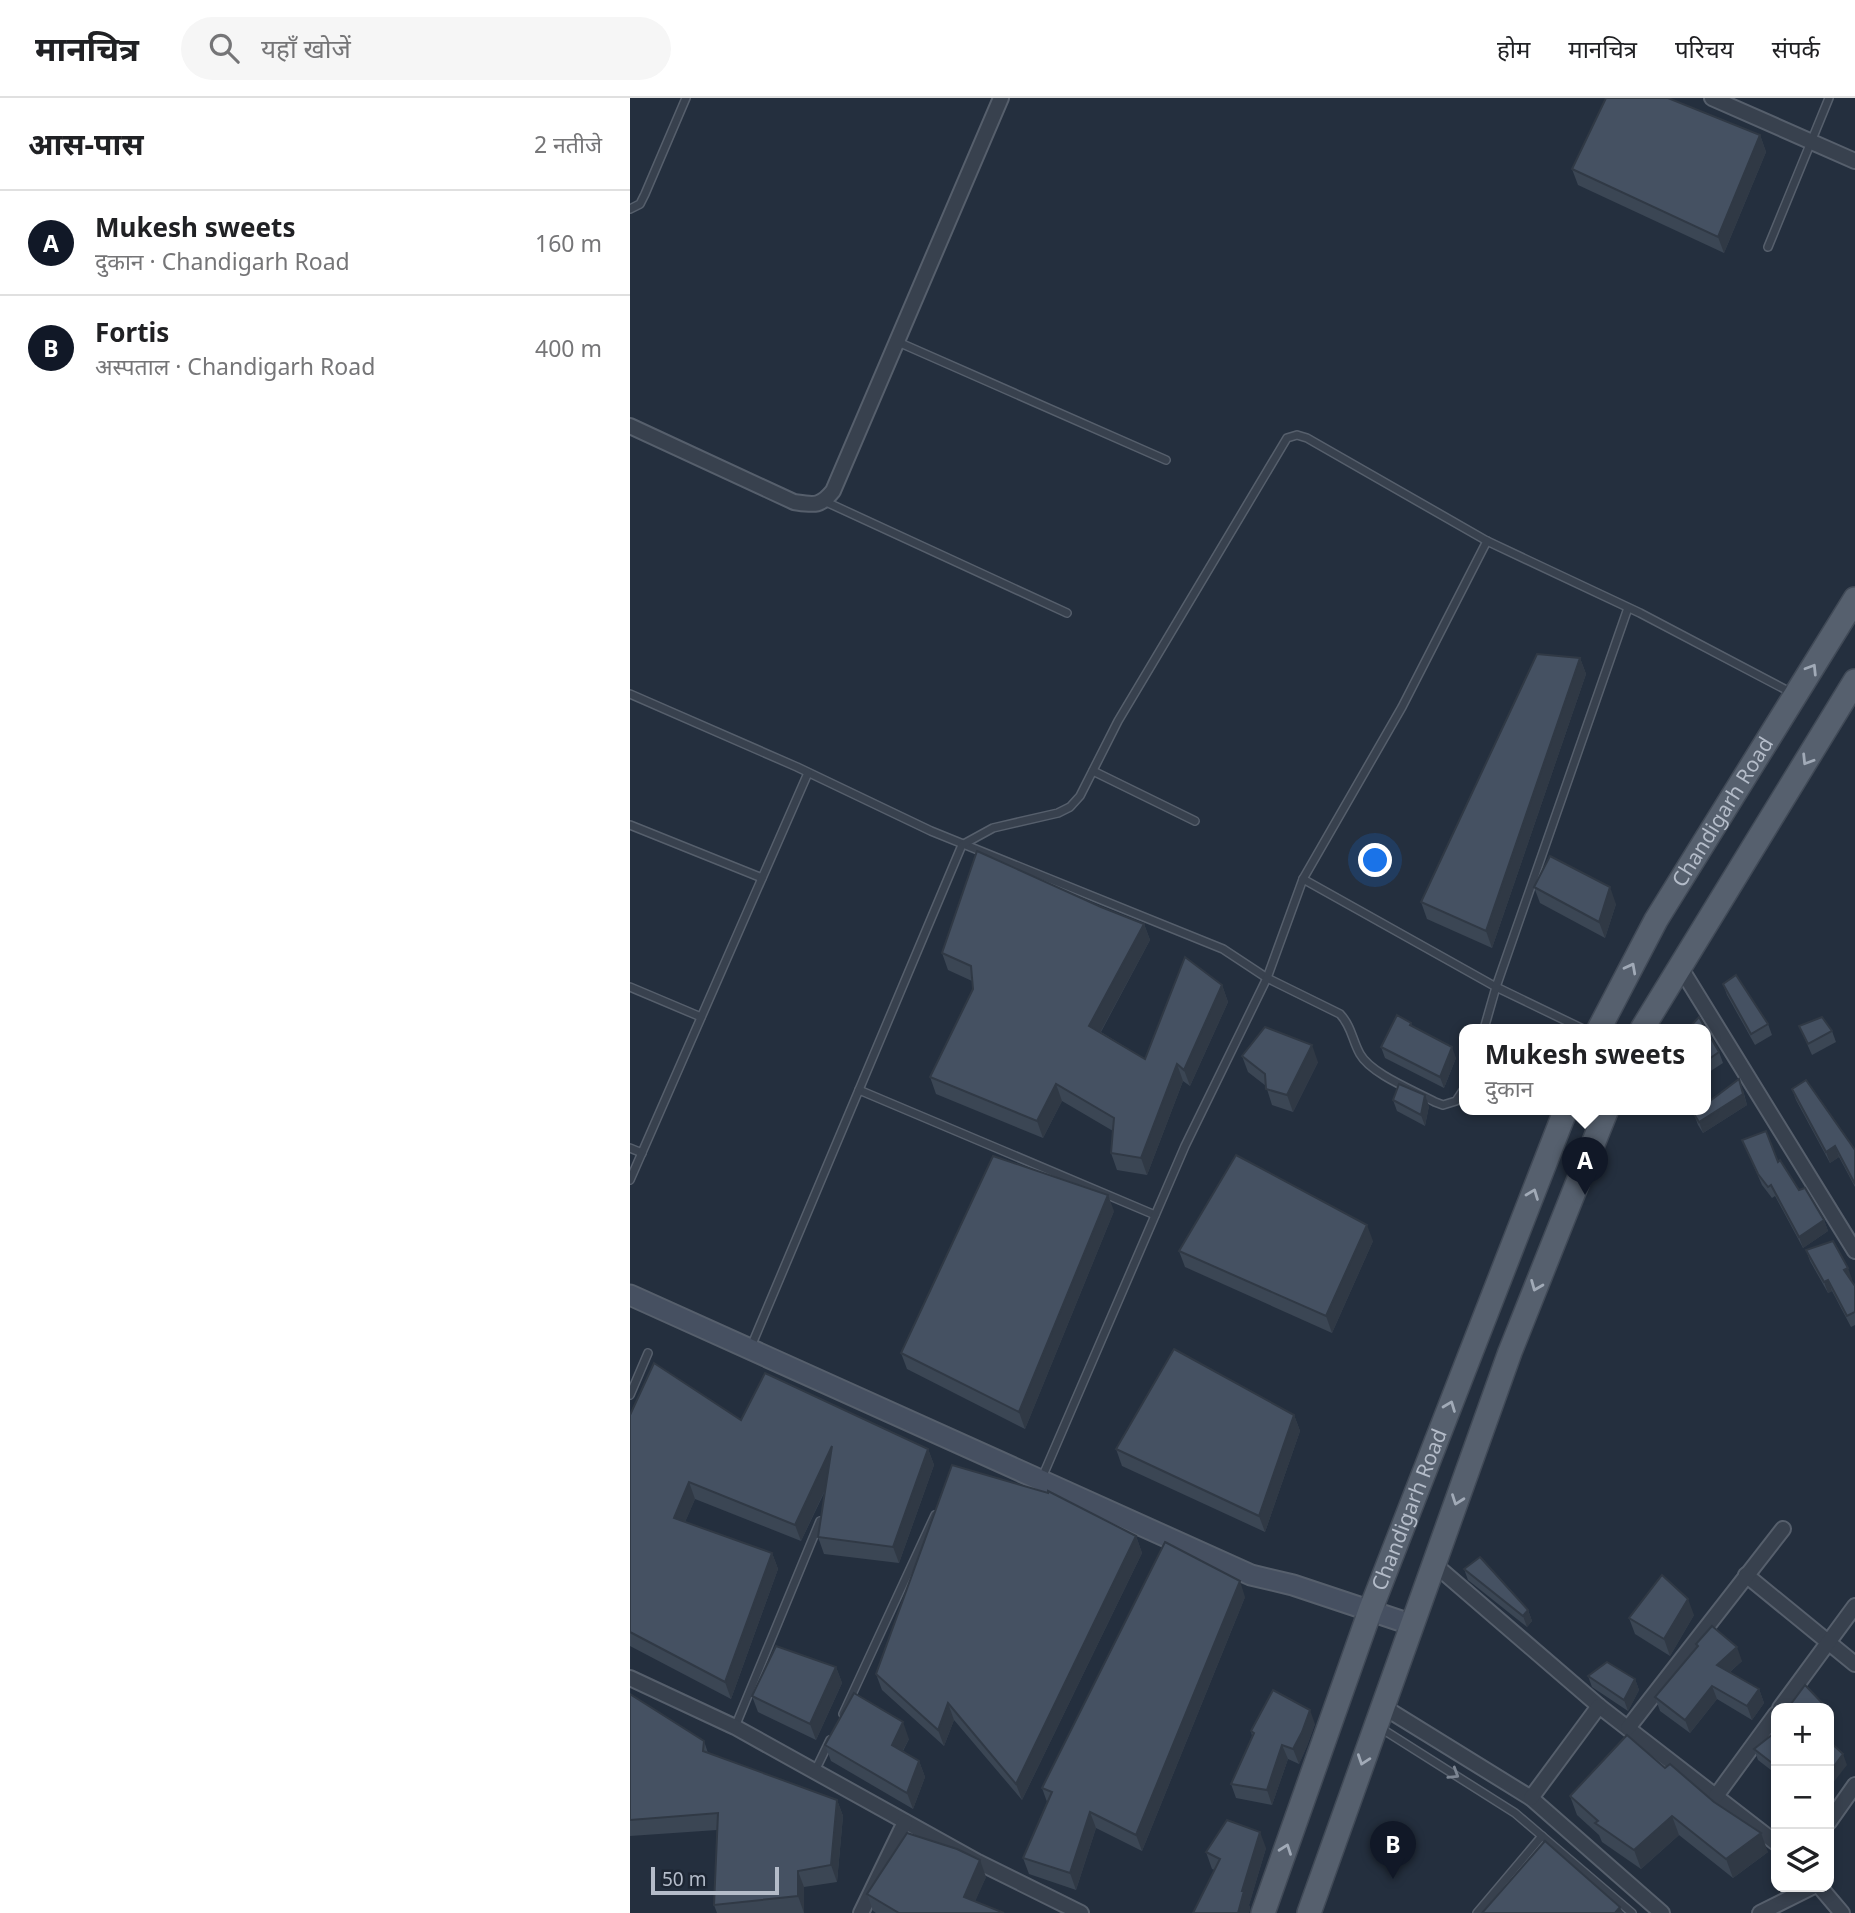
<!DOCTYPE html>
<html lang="hi">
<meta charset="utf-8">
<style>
:root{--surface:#fff;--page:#f6f6f6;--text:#202124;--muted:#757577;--line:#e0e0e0;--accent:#111827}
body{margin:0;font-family:"Noto Sans","Noto Sans Devanagari",sans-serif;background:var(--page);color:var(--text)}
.controls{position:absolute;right:21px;bottom:21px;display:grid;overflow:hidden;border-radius:14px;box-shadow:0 4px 10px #0003}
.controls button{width:63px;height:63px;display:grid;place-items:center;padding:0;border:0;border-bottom:2px solid var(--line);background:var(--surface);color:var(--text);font:35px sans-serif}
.scale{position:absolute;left:21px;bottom:18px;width:128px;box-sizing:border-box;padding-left:7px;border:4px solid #b4bcc9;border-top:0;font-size:19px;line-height:24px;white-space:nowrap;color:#b4bcc9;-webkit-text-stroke:5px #1d2633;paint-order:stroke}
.you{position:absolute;left:746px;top:763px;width:24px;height:24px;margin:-18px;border:5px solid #fff;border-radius:50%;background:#1a73e8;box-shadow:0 0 0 10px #1a73e833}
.badge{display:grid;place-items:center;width:46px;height:46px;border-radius:50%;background:var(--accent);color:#fff;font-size:23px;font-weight:700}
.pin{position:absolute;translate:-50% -58px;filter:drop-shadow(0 2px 4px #0008)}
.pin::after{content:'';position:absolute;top:37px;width:24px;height:21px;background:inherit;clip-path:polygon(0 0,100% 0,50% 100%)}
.popup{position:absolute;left:829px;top:926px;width:252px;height:91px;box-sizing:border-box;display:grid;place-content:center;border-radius:14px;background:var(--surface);filter:drop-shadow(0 2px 5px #0005);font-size:23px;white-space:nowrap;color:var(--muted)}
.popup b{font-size:26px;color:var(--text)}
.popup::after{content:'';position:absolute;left:50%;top:100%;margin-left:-14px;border:14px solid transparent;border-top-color:var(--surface)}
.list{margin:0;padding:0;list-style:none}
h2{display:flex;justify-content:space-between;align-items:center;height:91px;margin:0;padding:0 28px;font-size:30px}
h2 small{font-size:23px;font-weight:400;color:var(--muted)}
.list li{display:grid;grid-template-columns:46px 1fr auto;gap:21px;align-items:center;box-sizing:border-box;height:105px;padding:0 28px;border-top:2px solid var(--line)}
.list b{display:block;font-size:26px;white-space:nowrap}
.list p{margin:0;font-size:23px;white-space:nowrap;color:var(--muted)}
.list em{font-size:23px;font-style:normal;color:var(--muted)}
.icon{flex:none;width:38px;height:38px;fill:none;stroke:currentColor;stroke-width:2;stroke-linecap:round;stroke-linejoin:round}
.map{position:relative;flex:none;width:1225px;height:1815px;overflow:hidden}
header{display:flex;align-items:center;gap:42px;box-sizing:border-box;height:98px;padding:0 35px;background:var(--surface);border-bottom:2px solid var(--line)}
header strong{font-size:33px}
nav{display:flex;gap:38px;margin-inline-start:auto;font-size:24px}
.search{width:490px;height:63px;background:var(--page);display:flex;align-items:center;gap:18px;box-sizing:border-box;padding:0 24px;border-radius:38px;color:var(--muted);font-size:26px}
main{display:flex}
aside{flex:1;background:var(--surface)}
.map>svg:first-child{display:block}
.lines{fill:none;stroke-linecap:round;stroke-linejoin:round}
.lane-casing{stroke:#565f6c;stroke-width:10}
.street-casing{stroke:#565f6c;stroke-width:18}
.secondary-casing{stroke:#565f6c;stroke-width:23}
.primary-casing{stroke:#414a57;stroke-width:26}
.lane{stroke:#38414e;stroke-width:7}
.street{stroke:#38414e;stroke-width:14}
.secondary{stroke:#465061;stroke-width:19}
.primary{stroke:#56606e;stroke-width:23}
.wall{fill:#3b4654}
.shaded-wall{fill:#303945}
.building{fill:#455162;stroke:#303945;stroke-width:2}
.oneway{stroke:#a1aab7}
.oneway2{stroke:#7c8592}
.labels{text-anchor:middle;stroke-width:7;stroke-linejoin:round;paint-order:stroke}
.street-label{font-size:21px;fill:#b4bcc9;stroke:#1d2633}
</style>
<header>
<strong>मानचित्र</strong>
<div class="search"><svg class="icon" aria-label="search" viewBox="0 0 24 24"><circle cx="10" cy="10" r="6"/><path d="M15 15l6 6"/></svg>यहाँ खोजें</div>
<nav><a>होम</a><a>मानचित्र</a><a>परिचय</a><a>संपर्क</a></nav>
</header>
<main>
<aside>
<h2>आस-पास<small>2 नतीजे</small></h2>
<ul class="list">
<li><span class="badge">A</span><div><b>Mukesh sweets</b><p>दुकान · Chandigarh Road</p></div><em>160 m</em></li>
<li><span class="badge">B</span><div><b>Fortis</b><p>अस्पताल · Chandigarh Road</p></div><em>400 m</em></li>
</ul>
</aside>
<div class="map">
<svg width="1225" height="1815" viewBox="0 0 1225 1815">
<rect width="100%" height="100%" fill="#242f3e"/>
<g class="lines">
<defs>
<g id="lane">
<path d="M0,111l10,-5 5,-10 41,-96"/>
<path d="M1138,149l61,-149"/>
<path d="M268,244l268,118"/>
<path d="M194,403l243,112"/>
<path d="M0,596l167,73 134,64 292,118 44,29 73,36c12,13 12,26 20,40 11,20 55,37 75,48l8,3 13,-4 8,-12"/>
<path d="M463,673l102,50"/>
<path d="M0,727l132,53"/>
<path d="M673,781l193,108 87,42"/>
<path d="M0,889l71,30"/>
<path d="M854,931l12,-42 132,-379"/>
<path d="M229,992l296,125"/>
<path d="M0,1050l12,5"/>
<path d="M0,1082l178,-407"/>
<path d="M120,1251l212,-504 31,-17 65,-15 12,-6 10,-11 38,-75 169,-283 10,-3 10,3 180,103 153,72 152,80"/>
<path d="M0,1297l18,-42"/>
<path d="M411,1382l144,-334 82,-168 36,-99 99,-172 85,-166"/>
<path d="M213,1616l92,-199"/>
<path d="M105,1629l85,-206"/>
<path d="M749,1629l136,86 27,23 -65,77"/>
<path d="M185,1673l15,-31"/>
<path d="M912,1738l90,77"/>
</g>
<g id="street">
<path d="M1082,0l143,63"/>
<path d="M0,328l164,76c20,3 26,5 39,-11l168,-393"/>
<path d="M1050,869l175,284"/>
<path d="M804,1466l165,142 177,137"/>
<path d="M1116,1477l109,89"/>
<path d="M0,1580l105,49 243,135 103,51"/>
<path d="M752,1608l149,92 131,115"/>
<path d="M1150,1610l75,-102"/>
<path d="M998,1630l155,-199"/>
<path d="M1086,1698l60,-82"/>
<path d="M901,1700l68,-92"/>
<path d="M1199,1724l26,-37"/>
<path d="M1190,1789l22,26"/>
<path d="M231,1815l44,-91"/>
<path d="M1130,1815l52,-26"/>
</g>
<path id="secondary" d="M0,1197l621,280 42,10 120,40"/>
<g id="primary">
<path id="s1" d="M969,931l57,-109 199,-321"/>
<path d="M1012,931l213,-348"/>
<path id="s2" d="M633,1815l107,-302 196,-502"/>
<path d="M679,1815l201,-561 97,-243"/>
</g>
</defs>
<use href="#lane" class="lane-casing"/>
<use href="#street" class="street-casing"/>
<use href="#secondary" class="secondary-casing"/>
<use href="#primary" class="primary-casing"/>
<use href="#lane" class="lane"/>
<use href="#street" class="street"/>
<use href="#secondary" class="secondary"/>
<use href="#primary" class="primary"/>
</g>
<g class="wall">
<path d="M1130,37l6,17 -42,101 -146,-68 -6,-16z"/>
<path d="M950,560l6,16 -94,274 -65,-29 -6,-17z"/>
<path d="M904,789l82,17 -11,34 -65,-35z"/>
<path d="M471,809l43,17 6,16 -49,92 44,27 77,-74 6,17 -38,84 -7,-5 -36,94 -30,-5 -6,-17 2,-22 -51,-30 -19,37 -107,-44 -6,-17 43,-88 -1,-8 -24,-11 -6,-17z"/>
<path d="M1093,886l45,40 4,11 -17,10 -28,-50z"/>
<path d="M781,925l1,3 44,32 -12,30 -59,-30 -4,-11z"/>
<path d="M1169,928l33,5 4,11 -24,13z"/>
<path d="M1076,931l13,23 4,11 -17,11z"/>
<path d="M612,958l76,6 -25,50 -21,-7 -6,-19 -18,-14z"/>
<path d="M1162,991l63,61v37l-16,-30 -9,6 -34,-63z"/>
<path d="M1113,992l4,15 -44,28 -5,-8 -4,-11z"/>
<path d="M763,1002l36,6 -4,20 -28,-15z"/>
<path d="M1112,1042l36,22 21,28 25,30 4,11 -25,17 -28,-52 -3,2 -10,-13z"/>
<path d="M484,1113l-89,218 -118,-60 -6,-16z"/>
<path d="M743,1143l-41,92 -147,-66 -6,-16z"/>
<path d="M1176,1152l46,29h-1l4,7v39l-4,2 -19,-36 -4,2 -18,-32z"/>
<path d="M0,1317l111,5 187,29 6,16 -35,98 -75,-9 -6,-17 8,-48 -25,52 -106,-42 -10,23 87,31 6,16 -47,130 -101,-53z"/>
<path d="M664,1317l6,16 -35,101 -143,-66 -6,-17z"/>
<path d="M506,1438l6,17 -120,247 -68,-80 -10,26 -62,-56 -6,-16z"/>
<path d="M834,1471l64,41 4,11 -5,6 -59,-47z"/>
<path d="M615,1499l-103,254 -46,-23 -20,62 -47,-16 -6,-16 24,-56 -5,-14z"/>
<path d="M1064,1517l-24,41 -35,-22 -6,-16z"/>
<path d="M1066,1546l46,17 -12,11 29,17 5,14 -12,17 -35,-21 -27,34 -30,-22 -5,-14 42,-50z"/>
<path d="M206,1569l6,16 -26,57 -58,-28 -6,-16z"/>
<path d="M958,1578l47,3 4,11 -11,21 -36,-24z"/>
<path d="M0,1596l74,47 4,12 129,47 6,16 -6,66 -33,5v26h-87l-3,-8 3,-75 -87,6z"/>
<path d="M685,1626l-8,22 -8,18 -11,-5 -16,46 -36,-7 -5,-14 21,-48 -1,-5z"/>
<path d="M1146,1638v38l-18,-14 -4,-11z"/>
<path d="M279,1641l-6,12 16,10 6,16 -12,32 -82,-48 -6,-16z"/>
<path d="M1035,1670l103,84 -35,26 -54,-43 -38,34 -39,-27 -3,-7 -22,-20 -7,-19z"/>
<path d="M636,1750l-17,57 1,3 -1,5h-56l22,-43 -3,-1 -6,-17z"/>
<path d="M356,1779l-11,24 29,12h-128l-3,-2 -6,-17z"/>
</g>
<g class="shaded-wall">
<path d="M1130,37l6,17 -42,101 -6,-16z"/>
<path d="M950,560l6,16 -94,274 -6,-17z"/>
<path d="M980,789l6,17 -11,34 -6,-16z"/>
<path d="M514,826l6,16 -55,102 -6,-16z"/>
<path d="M592,887l6,17 -38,84 -6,-16z"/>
<path d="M682,947l6,17 -25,50 -6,-17z"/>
<path d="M822,949l4,11 -12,30 -4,-11z"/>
<path d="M547,966l6,17 -36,94 -6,-17z"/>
<path d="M1109,981l8,26 -44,28 -4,-11z"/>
<path d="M426,986l6,17 -19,37 -6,-17z"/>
<path d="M795,997l4,11 -4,20 -4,-11z"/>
<path d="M1205,1048l4,11 -9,6 -4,-11z"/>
<path d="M478,1097l6,16 -89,218 -6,-17z"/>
<path d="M1194,1122l4,11 -25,17 -4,-11z"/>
<path d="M737,1127l6,16 -41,92 -6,-17z"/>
<path d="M1218,1170l4,11 -4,2 -4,-11z"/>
<path d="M1198,1182l4,11 -4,2 -4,-11z"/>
<path d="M664,1317l6,16 -35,101 -6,-16z"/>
<path d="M202,1348l6,16 -37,79 -6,-16z"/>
<path d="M298,1351l6,16 -35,98 -6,-16z"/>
<path d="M59,1384l6,17 -15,35 -6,-16z"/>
<path d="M506,1438l6,17 -120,247 -6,-16z"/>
<path d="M142,1455l6,16 -47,130 -6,-17z"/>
<path d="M610,1483l5,16 -103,254 -6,-16z"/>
<path d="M1058,1501l6,16 -24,41 -6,-17z"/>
<path d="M898,1512l4,11 -5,6 -4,-11z"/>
<path d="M1107,1549l5,14 -20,18 -5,-14z"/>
<path d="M206,1569l6,16 -26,57 -6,-16z"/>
<path d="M1005,1581l4,11 -11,21 -4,-11z"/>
<path d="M1082,1588l5,13 -27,34 -5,-13z"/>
<path d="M1129,1591l5,14 -12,17 -5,-14z"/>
<path d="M318,1605l6,17 -10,26 -6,-16z"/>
<path d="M680,1612l5,14 -8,22 -8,18 -6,-15z"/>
<path d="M1200,1614l4,11 -5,4v-14z"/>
<path d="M273,1624l6,17 -12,22 -5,-16z"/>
<path d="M652,1647l6,14 -16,46 -5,-15z"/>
<path d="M1213,1656l4,11 -18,23v-15z"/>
<path d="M289,1663l6,16 -12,32 -6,-16z"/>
<path d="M207,1702l6,16 -6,66 -6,-17z"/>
<path d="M460,1714l6,16 -20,62 -6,-17z"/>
<path d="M1042,1718l7,19 -38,34 -7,-19z"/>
<path d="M630,1734l6,16 -17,57 1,3 -1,5h-11l4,-22z"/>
<path d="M1131,1735l7,19 -35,26 -7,-19z"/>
<path d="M350,1762l6,17 -16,36 -6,-16z"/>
<path d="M168,1773l6,16v26l-6,-17z"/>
<path d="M990,1809l3,6h-8z"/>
</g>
<g class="building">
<path d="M976,0h62l92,37 -42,102 -146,-68z"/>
<path d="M907,556l43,4 -94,273 -65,-29z"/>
<path d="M347,753l124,56 43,17 -55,102 56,33 40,-102 37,28 -38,85 -7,-6 -36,94 -30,-5 3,-35 -58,-34 -19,37 -107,-44 43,-88 -2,-23 -29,-13z"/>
<path d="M920,758l60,31 -11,35 -65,-35z"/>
<path d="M1106,877l32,49 -17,10 -28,-50z"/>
<path d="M767,917l14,8 -1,2 42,22 -12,30 -59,-30z"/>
<path d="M1069,919l20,35 -13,9v-32h-18z"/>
<path d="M1192,919l10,14 -24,13 -9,-18z"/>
<path d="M635,929l47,18 -25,50 -21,-6 -1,-15 -23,-18z"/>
<path d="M1109,981l4,15 -44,28 -5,-8 6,-5h6v-5z"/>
<path d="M1176,982l49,70v34l-20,-38 -9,6 -34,-63z"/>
<path d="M769,986l26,11 -4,20 -28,-15z"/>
<path d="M1136,1033l12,31 2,-2 19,30 6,-2 19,32 -25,17 -28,-52 -3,2 -10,-13 -16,-34z"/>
<path d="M606,1057l131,70 -41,91 -147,-65z"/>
<path d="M363,1058l115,39 -89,217 -118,-59z"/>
<path d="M1203,1143l15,27 -4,2 11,16v26l-8,4 -19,-36 -4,2 -18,-32z"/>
<path d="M544,1251l120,66 -35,101 -143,-67z"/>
<path d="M24,1265l87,57 24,-47 163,76 -35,98 -75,-10 14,-91 -37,79 -106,-43 -15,36 98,35 -47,129 -95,-50v-217z"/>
<path d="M322,1367l96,28v-2l88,45 -120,248 -68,-81 -10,27 -62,-56z"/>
<path d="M535,1444l75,39 -104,254 -46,-23 -20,61 -47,-15 29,-66 -10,-4z"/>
<path d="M850,1459l48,53 -5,6 -59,-47z"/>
<path d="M1032,1477l26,24 -24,40 -35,-21z"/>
<path d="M1082,1528l25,21 -20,18 42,24 -12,17 -35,-20 -27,34 -30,-23 43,-51 -2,-2z"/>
<path d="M146,1548l60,21 -26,57 -58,-28z"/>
<path d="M977,1564l28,17 -11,21 -36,-24z"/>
<path d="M1175,1587l22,23h-39z"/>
<path d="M643,1592l37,20 -8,22 -9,17 -11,-4 -15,45 -36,-6 23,-51 -3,-2z"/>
<path d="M224,1595l49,29 -11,23 27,16 -12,32 -82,-48z"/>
<path d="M0,1596l74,47 -1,10 134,49 -6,65 -33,6v25l-84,9 4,-92 -88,7z"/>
<path d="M1143,1636l3,2v30l-22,-17z"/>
<path d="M997,1637l38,33 5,-4 44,38 47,31 -35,26 -54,-43 -38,34 -39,-27 3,-2 -28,-25z"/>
<path d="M1199,1643l14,13 -14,19z"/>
<path d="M597,1722l33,12 -18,59h2l-6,22h-45l27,-54 -14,-7z"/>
<path d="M277,1735l50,16 23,11 -16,37 40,16h-105l-32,-19z"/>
<path d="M915,1743l75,66 -5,6h-133z"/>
</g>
<defs><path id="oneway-chevron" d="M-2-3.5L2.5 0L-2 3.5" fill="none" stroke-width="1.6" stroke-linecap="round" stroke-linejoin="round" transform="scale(1.75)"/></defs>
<g class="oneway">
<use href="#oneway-chevron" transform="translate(1182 571) rotate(-58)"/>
<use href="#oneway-chevron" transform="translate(1177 662) rotate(122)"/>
<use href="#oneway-chevron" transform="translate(1001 870) rotate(-62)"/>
<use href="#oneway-chevron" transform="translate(903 1096) rotate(-69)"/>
<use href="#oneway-chevron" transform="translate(906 1188) rotate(112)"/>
<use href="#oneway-chevron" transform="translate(820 1308) rotate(-69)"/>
<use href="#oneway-chevron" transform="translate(827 1402) rotate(110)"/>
<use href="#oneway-chevron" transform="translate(733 1662) rotate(109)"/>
<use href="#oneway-chevron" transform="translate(656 1751) rotate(-70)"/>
</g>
<use class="oneway2" href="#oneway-chevron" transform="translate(824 1676) rotate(32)"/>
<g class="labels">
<g class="street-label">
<text dy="7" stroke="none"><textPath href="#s1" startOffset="250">Chandigarh Road</textPath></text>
<text dy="7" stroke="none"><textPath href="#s2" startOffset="429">Chandigarh Road</textPath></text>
</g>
</g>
</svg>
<div class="controls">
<button>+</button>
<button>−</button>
<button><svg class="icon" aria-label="layers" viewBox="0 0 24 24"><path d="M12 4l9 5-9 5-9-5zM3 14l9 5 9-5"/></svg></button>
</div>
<div class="scale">50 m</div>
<div class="you"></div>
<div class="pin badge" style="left:955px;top:1097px">A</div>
<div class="popup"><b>Mukesh sweets</b>दुकान</div>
<div class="pin badge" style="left:763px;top:1781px">B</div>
</div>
</main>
